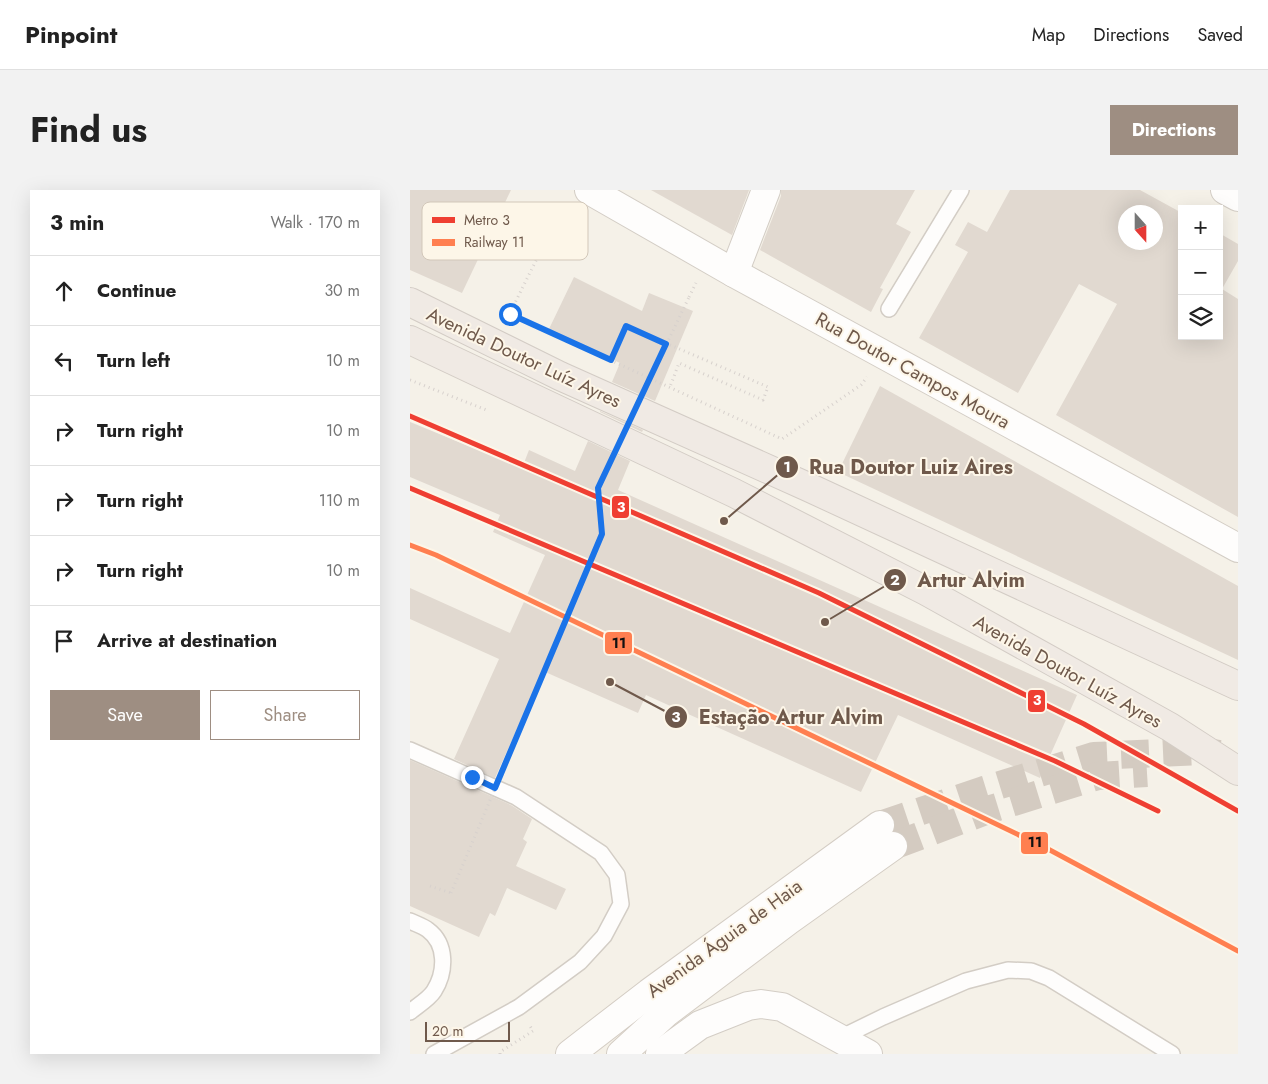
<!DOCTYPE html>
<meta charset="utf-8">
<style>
:root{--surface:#fff;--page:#f2f2f2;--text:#222;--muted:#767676;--line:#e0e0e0;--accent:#9e8e82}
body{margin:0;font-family:Jost,sans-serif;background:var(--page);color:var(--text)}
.controls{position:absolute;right:15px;top:15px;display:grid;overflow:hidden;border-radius:0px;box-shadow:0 5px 20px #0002}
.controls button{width:45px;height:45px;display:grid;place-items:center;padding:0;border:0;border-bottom:1px solid var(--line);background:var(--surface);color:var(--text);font:25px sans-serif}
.compass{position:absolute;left:708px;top:15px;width:45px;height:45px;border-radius:50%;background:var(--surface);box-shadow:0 5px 20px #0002;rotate:159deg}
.scale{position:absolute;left:15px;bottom:12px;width:85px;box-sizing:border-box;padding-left:5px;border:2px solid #6f594b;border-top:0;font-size:14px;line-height:18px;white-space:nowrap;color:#6f594b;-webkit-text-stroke:4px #fdf6e8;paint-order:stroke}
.stop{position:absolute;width:15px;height:15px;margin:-11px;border:4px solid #1a73e8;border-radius:50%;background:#fff}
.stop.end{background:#1a73e8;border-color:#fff;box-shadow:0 1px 5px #0008}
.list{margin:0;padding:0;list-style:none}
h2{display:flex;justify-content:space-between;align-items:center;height:65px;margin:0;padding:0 20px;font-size:21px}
h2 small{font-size:16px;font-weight:400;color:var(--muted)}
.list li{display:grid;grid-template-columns:32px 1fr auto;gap:15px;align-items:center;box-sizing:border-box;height:70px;padding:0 20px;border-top:1px solid var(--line)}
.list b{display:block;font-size:19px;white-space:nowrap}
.list em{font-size:16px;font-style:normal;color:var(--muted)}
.actions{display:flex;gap:10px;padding:15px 20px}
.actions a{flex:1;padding:11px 0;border:1px solid var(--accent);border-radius:0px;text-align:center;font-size:18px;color:var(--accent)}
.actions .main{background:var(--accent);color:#fff}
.icon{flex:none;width:28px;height:28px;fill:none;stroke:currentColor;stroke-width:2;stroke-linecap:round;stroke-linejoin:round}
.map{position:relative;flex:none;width:828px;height:864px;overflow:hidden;border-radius:0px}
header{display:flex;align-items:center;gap:30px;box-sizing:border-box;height:70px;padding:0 25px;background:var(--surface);border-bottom:1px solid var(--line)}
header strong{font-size:24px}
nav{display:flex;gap:28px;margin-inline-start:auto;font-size:18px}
.intro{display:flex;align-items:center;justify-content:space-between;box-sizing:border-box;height:120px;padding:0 30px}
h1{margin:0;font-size:35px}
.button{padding:12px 22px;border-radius:0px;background:var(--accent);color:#fff;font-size:18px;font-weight:700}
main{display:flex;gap:30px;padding:0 30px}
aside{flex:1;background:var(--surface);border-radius:0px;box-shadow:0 5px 20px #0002}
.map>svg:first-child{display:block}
.building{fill:#e1d9d0;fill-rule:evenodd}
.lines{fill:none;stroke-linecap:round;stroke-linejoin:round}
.secondary-tunnel{stroke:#d4cbc1;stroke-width:28;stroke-dasharray:28 14;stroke-linecap:butt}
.service-casing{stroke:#d3cdc5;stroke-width:18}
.minor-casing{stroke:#d3cdc5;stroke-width:30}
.secondary-casing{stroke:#d4cdc4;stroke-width:30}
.trunk-casing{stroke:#d3ccc5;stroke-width:30}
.path{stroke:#d7d1cd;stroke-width:3;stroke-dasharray:1 4;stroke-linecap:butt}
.service{stroke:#fefdfc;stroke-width:15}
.minor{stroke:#fefdfc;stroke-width:28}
.secondary{stroke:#fefdfc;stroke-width:28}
.trunk{stroke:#f0eae4;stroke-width:28}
.path-bridge{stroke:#d7d1cd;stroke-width:3;stroke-dasharray:1 4;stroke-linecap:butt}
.rail-1-casing{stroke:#fdf6e8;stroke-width:9}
.rail-1{stroke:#ff7f50;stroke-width:5}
.metro-1-casing{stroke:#fdf6e8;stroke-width:9}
.metro-1{stroke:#ef3f32;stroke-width:5}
.route{stroke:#1a73e8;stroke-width:6}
.labels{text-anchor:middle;stroke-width:4;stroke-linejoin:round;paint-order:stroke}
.street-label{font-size:19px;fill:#6f594b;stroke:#fdf6e8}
.key{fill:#fdf6e8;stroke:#d2c7b9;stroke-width:1}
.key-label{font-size:14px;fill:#6f594b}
.leader{fill:none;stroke:#6f594b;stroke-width:2}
.callout-dot{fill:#6f594b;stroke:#fdf6e8;stroke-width:2}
.mark-label{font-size:15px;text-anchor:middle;font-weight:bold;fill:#fff}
.callout-label{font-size:20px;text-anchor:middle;font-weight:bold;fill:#6f594b;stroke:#fdf6e8;stroke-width:4;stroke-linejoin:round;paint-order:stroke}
.line-badge{stroke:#fdf6e8;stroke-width:2}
.badge-label{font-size:14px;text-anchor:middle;font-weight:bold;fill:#fff}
.pale-badge-label{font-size:14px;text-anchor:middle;font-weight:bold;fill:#111}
</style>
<header>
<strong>Pinpoint</strong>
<nav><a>Map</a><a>Directions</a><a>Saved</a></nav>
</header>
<div class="intro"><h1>Find us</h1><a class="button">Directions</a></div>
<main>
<aside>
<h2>3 min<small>Walk · 170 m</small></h2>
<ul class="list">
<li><svg class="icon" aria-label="ahead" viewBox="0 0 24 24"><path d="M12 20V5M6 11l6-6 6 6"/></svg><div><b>Continue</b></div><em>30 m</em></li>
<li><svg class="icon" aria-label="left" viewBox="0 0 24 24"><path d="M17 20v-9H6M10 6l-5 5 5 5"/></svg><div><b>Turn left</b></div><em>10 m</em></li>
<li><svg class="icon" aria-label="right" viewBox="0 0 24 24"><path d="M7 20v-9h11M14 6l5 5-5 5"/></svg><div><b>Turn right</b></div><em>10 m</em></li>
<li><svg class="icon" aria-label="right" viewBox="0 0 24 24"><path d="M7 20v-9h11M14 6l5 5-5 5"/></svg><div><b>Turn right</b></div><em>110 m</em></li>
<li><svg class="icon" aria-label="right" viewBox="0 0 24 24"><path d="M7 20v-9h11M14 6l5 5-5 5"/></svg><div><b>Turn right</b></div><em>10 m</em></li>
<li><svg class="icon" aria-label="arrive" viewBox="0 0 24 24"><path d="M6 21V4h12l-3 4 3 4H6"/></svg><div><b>Arrive at destination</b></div></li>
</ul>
<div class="actions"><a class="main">Save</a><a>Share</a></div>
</aside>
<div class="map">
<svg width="828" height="864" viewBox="0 0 828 864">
<rect width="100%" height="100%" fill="#f5f1e8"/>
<g class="building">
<path d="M0,0h101l-49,103 -52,-23z"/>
<path d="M241,0h98l-17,45z"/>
<path d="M371,0h134l-19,34 15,8 -31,56 3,1 -12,23 -111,-62 21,-54z"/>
<path d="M600,0h130l42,23v123h37v-103l19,11v17l-16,28 16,10v218l-182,-102 61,-111 -38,-20 -61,109 -99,-55 49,-86 -13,-7 13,-23 19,10zM716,22h30v30h-30z"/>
<path d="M164,87l68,34 7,-18 44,18 -38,90 -43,-19 8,-19 -71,-34z"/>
<path d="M470,196l358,200v74l-400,-188z"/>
<path d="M190,221l43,19 -1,2 -42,-20z"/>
<path d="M0,232l112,46 7,-18 46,21 13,-30 42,20 -12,29 459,205 -37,83 -142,-63 -37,77 -215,-97 -8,18 -95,-42 -48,107 -41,-19 45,-100 -89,-40v-31l100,45 35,-78 -52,-23 7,-17 -90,-38z"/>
<path d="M0,570l101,45 21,14 -9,20 4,3 -11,24 50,23 -10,21 -49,-22 -12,28 -5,-3 -11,24 -69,-31z"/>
</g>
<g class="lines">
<g class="secondary-tunnel">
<path d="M470,635l104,-35 110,-34 108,-5 17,3"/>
<path d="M483,656l98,-37 107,-33 49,-3"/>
</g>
<defs>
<g id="service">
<path d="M479,119l72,-119"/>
<path d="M0,560l106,47 85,56 16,22 4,29 -17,32 -24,26 -61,45 -85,47"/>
<path d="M0,731c6,3 13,5 18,9 19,14 18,42 6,61 -5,8 -17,15 -24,21"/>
<path d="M430,848l43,-21 83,-36 42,-11 23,1 18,7 123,76"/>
</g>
<g id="minor">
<path d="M179,0l145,83 504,275"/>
<path d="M815,0l13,7"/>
<path d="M324,83l32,-83"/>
<path d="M250,864l40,-29 48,-19 13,-2 21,3 86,47"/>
</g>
<g id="secondary">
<path d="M160,864l79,-61 231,-168"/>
<path d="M211,864l46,-42 122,-92 104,-74"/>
</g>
<g id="trunk">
<path d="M0,112l150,74 248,111 430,199"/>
<path d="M0,150l324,153 192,98 244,136 68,44"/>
</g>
</defs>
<use href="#service" class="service-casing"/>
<use href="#minor" class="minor-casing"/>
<use href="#secondary" class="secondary-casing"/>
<use href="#trunk" class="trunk-casing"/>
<g class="path">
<path d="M279,107l7,-14"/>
<path d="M100,124l272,125 79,-54 6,-8"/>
<path d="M99,125l55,-111"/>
<path d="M201,170l15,-34 142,61 -5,13 -84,-37 -9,24"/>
<path d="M0,190l79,31"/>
<path d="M20,696l21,7"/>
<path d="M90,864v-2l33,-21 -3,-5"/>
</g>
<use href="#service" class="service"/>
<use href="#minor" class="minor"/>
<use href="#secondary" class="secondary"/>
<use href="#trunk" class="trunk"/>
<path class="path-bridge" d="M41,703l151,-359 -4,-46 91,-191"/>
<defs>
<path id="rail-1" d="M0,355l26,10 612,294 190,102"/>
</defs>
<use href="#rail-1" class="rail-1-casing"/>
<use href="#rail-1" class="rail-1"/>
<defs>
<g id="metro-1">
<path d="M0,226l409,177 265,131 154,87"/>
<path d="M0,298l645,273 103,50"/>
</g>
</defs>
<use href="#metro-1" class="metro-1-casing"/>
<use href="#metro-1" class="metro-1"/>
</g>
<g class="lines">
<path class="route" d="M62,587l23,11 107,-254 -4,-46 68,-144 -40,-18 -15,34 -101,-46"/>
</g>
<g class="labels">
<g class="street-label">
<text transform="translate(114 167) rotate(25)" y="7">Avenida Doutor Luíz Ayres</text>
<text transform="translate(503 180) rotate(29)" y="7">Rua Doutor Campos Moura</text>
<text transform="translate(658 481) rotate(29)" y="7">Avenida Doutor Luíz Ayres</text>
<text transform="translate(314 748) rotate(-36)" y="7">Avenida Águia de Haia</text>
</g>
</g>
<rect x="12" y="12" width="166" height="58" rx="8" class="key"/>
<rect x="22" y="27" width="23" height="6" fill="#ef3f32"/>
<rect x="22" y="49" width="23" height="7" fill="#ff7f50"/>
<g class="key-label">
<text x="54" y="35">Metro 3</text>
<text x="54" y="57">Railway 11</text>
</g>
<path class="leader" d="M314 331L377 277M415 432L485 390M200 492L266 527"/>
<g class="callout-dot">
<circle cx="314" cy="331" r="5"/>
<circle cx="415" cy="432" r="5"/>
<circle cx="200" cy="492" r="5"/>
<circle cx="377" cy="277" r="12"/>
<circle cx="485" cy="390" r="12"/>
<circle cx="266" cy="527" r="12"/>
</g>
<g class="mark-label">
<text x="377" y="282">1</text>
<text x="485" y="395">2</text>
<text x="266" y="532">3</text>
</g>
<g class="callout-label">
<text x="501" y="284">Rua Doutor Luiz Aires</text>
<text x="561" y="397">Artur Alvim</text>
<text x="381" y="534">Estação Artur Alvim</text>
</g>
<g class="line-badge">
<rect x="201" y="305" width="19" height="24" rx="5" fill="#ef3f32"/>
<rect x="194" y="441" width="29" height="24" rx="5" fill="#ff7f50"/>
<rect x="617" y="499" width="19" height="24" rx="5" fill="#ef3f32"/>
<rect x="610" y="641" width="29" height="24" rx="5" fill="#ff7f50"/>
</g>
<g class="badge-label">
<text x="211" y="322">3</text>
<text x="627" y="515">3</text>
</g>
<g class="pale-badge-label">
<text x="209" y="458">11</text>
<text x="625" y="657">11</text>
</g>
</svg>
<div class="controls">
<button>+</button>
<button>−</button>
<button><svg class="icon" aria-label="layers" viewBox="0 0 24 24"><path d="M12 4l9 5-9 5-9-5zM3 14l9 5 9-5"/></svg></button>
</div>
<svg class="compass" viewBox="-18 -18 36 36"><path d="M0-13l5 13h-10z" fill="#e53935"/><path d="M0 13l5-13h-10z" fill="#767676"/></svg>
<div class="scale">20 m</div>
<div class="stop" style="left:100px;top:124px"></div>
<div class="stop end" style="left:62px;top:587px"></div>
</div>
</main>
